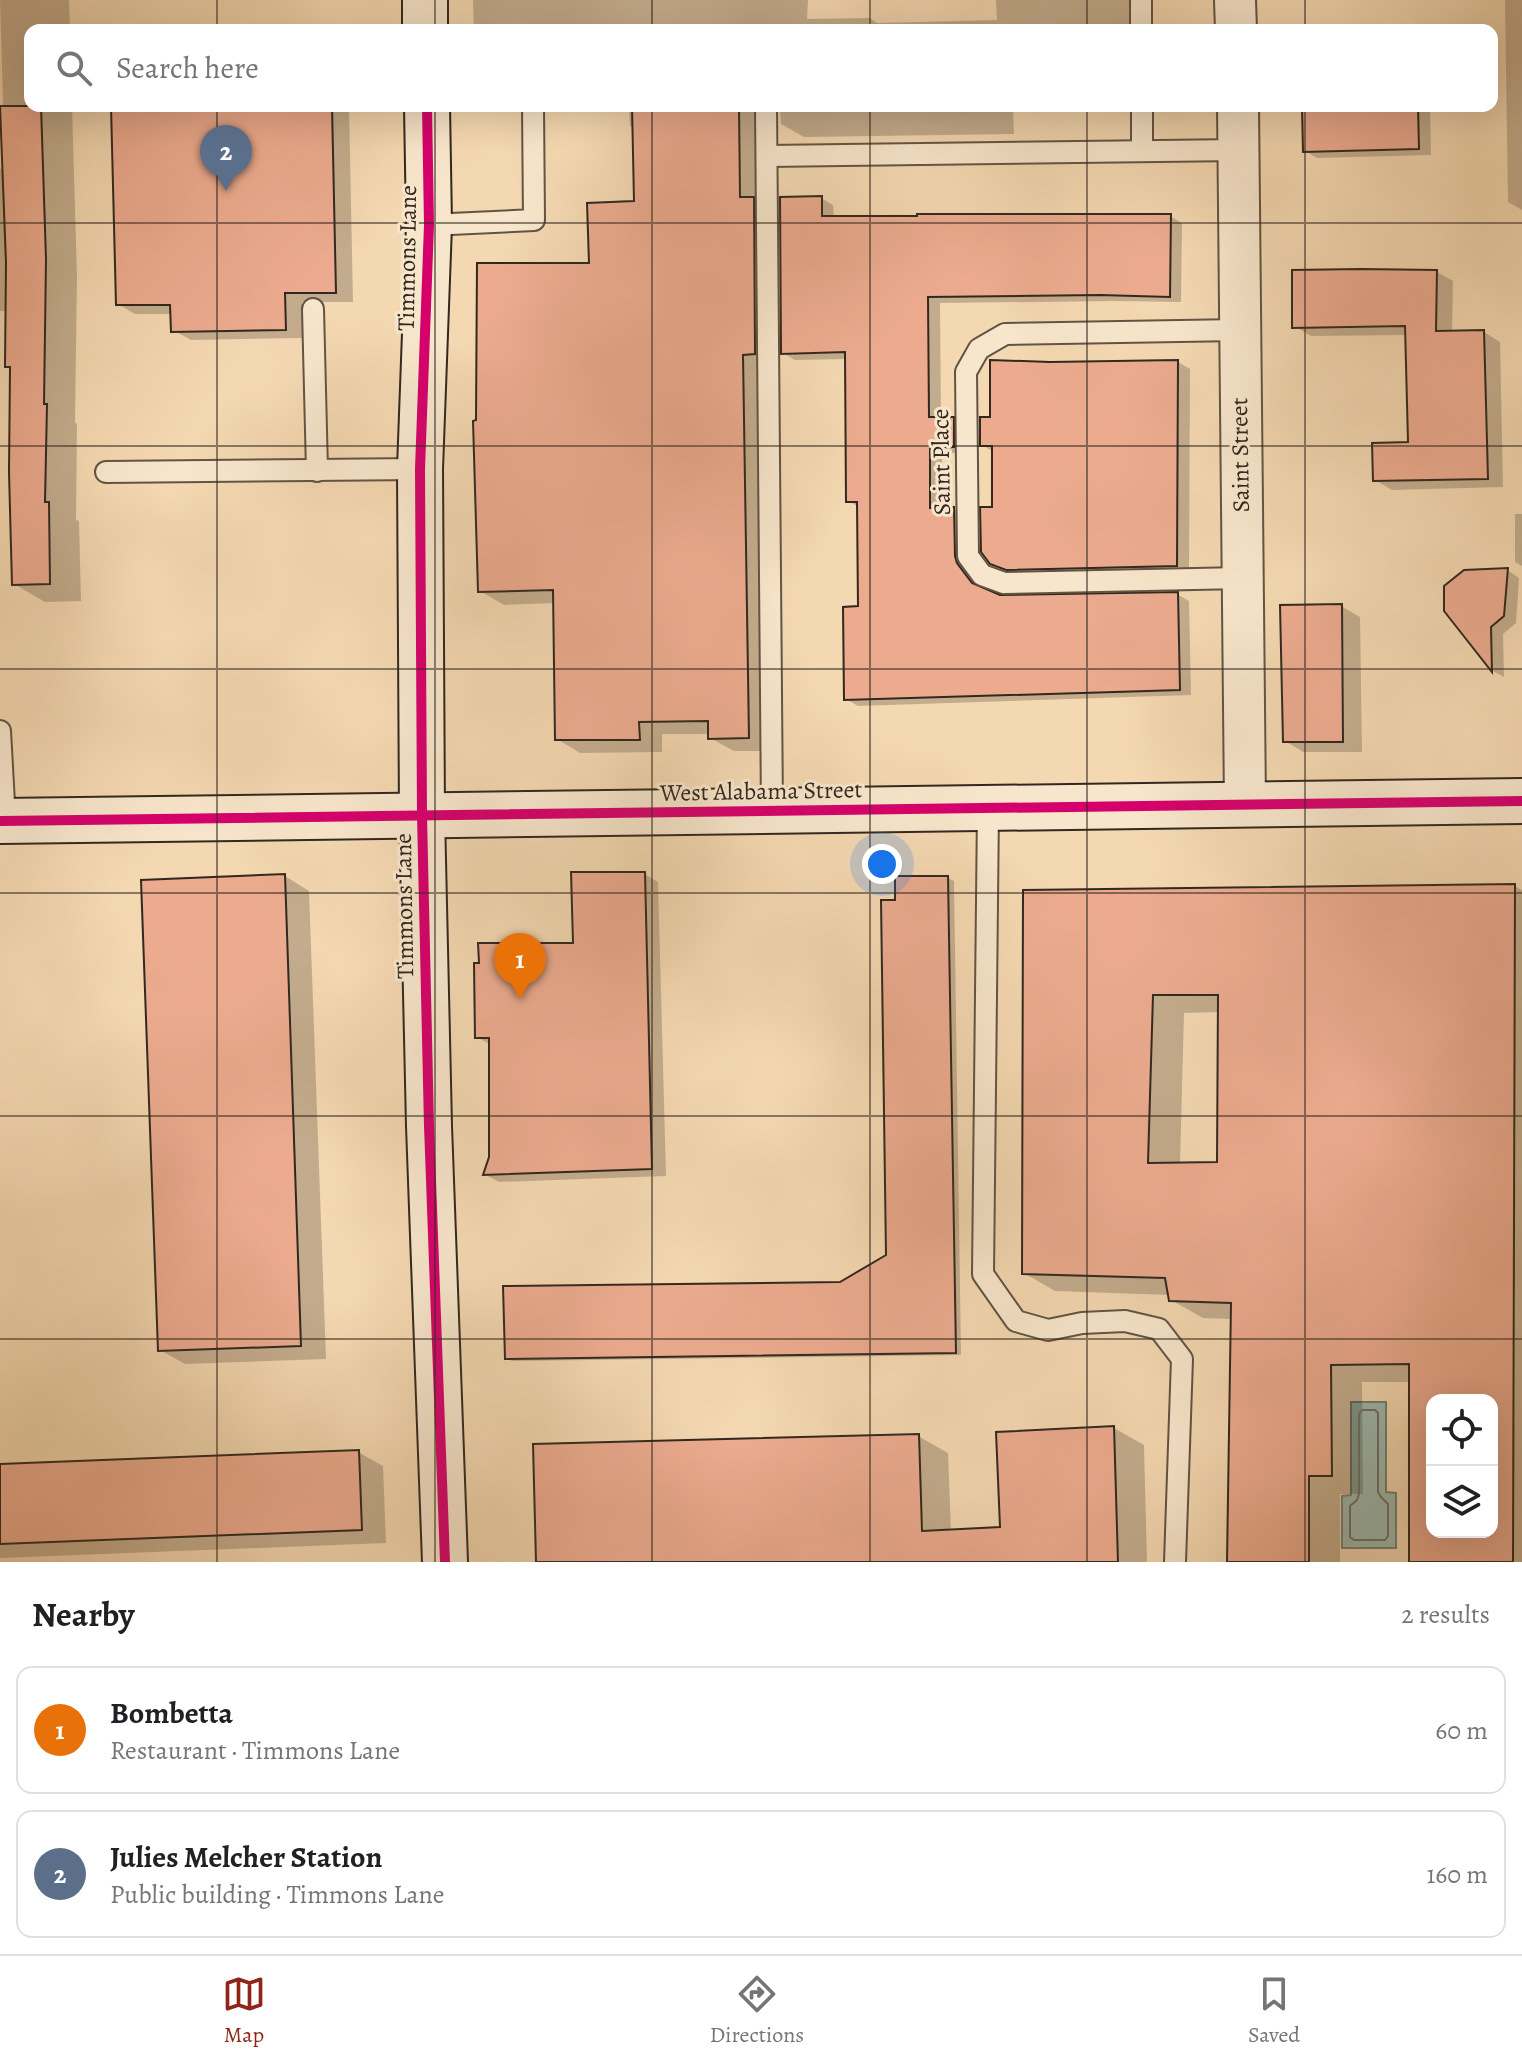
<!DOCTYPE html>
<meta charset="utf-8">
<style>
:root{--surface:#fff;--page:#f2f2f2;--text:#202124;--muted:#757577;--line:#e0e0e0;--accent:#8f2418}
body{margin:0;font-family:Alegreya,serif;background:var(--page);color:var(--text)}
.controls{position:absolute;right:24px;bottom:24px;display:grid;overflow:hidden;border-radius:16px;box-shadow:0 8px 32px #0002}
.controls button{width:72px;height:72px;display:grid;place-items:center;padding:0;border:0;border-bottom:2px solid var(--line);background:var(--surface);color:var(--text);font:40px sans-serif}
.you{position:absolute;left:882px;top:864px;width:28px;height:28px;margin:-20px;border:6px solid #fff;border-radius:50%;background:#1a73e8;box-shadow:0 0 0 12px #1a73e833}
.badge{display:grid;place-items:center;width:52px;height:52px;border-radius:50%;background:var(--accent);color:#fff;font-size:26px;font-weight:700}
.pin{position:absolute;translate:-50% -66px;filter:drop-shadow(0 2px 4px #0008)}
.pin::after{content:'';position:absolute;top:42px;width:28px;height:24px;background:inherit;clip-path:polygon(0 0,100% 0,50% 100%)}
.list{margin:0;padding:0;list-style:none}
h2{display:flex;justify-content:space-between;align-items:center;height:104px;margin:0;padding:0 32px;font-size:34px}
h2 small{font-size:26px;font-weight:400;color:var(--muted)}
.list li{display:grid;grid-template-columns:52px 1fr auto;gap:24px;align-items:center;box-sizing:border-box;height:128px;margin:0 16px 16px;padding:0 16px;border:2px solid var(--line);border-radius:16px}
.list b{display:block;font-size:30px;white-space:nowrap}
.list p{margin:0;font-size:26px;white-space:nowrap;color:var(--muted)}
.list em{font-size:26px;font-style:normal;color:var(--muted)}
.icon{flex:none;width:44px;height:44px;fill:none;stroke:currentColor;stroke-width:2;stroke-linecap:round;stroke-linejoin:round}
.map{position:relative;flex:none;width:1522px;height:1562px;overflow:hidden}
.search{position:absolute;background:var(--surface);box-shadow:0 8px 32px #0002;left:24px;right:24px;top:24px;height:88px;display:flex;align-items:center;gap:20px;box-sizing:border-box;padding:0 28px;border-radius:16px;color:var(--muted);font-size:30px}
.sheet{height:392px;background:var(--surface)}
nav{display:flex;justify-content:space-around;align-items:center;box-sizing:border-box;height:112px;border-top:2px solid var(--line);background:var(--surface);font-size:22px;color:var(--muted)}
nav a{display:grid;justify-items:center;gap:4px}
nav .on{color:var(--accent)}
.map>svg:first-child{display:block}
.water{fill:#9cb9b0;stroke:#727f76;stroke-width:2}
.shadow{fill:#0003;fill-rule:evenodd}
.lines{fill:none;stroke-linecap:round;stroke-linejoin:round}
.shore{stroke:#677068;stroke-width:2}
.building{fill:#ecab8f;stroke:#32281f;stroke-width:2;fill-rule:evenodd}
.lane-casing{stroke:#625444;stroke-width:24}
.street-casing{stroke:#625444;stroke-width:44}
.secondary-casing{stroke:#32281f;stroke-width:48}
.lane{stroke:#f8e6cc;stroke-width:20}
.street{stroke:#f8e6cc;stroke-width:40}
.secondary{stroke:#f8e6cc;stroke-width:44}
.cycleway-casing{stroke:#f8e6cc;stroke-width:15}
.cycleway{stroke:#d6006c;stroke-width:10}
.grid{fill:none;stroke:#32281f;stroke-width:2;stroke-opacity:0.55}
.labels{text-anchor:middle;stroke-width:6;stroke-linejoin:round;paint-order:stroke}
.street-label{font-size:24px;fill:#32281f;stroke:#f8e6cc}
</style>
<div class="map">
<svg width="1522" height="1562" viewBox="0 0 1522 1562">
<rect width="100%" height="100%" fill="#f4d8b1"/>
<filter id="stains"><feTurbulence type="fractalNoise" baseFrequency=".0025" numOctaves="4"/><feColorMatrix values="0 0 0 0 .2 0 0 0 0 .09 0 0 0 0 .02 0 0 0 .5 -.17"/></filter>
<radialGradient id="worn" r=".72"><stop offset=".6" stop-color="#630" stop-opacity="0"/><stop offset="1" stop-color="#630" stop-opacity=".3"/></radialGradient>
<path class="water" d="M1351,1402h35v90l10,1v55h-54v-52l9,-1z"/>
<g class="shadow">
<path d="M0,0h69l1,30h-40v76h42l5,171 -2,145 2,2 -1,96 3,1 2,80 -36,1 -31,-18 -2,-215 -5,-3 1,-55h-8v-142l5,-1z"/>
<path d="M473,0h335l-1,19 63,-1 7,5 120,-3 -1,-20h139v30h-661z"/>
<path d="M1505,0h17v210l-14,-8z"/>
<path d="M113,106h236l4,196h-51v36l-111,2 -18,-10 -1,-16h-37l-17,-10z"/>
<path d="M629,106h507v2l-123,2 1,24 -210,3 -23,-13 -1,-15h-3l-6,642h-37l-24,-13v-4h-48v18l-82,1 -23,-14 -2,-136 -51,2 -24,-14 111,-326 45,-62 -1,-75 -5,-2z"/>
<path d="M1304,106h126l1,49 -114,3 -12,-7z"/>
<path d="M821,198l12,7 1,13 336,-2 12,7 -1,79 -67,-1 -174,2 1,116h12l12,7v27h-23v56h12l12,7 3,56 13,18 17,7 178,-3 12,7 2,94 -333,11 -12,-7 14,-91 -1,-101 -11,-6 -1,-142 -52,1 -12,-7z"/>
<path d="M1437,272l16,9 -1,52 32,-1 16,10 3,145 -111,3 -17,-10 35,-36 -3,-109 -96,1 -17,-10z"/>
<path d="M1178,362l12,7 -1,203 -169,4 -28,-13 2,-54v-57l-12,-7 10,-26z"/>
<path d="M1515,514h7v52l-7,-4z"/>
<path d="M1507,570l12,8 -3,45 -13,11 1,43 -11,-6 -47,-61z"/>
<path d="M1341,606l19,11 2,135h-59l-18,-11z"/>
<path d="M644,874l14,8 8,294 -167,6 -13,-7 5,-18v-112l-14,-8 4,-72 94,-20z"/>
<path d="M285,876l24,15 17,468 -141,5 -25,-14z"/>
<path d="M948,878l6,3 7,474 -449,6 -5,-3 333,-74 48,-28 9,-354z"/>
<path d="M1514,886l8,4v672h-111v-180h-49l1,112h-23v68h-111l3,-243 -29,-1 -32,-18 -1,-5 -115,-4 -31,-18 1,-381zM1220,1012l-1,152h-39l4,-151zM1432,1400h60v132h-60z"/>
<path d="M1114,1428l30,17 3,117h-609l380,-126 30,17 3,79 52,-3z"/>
<path d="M358,1452l25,14 3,77 -386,15v-92z"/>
</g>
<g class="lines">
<path class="shore" d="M1362,1410h13l3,3v79l3,5 7,7v32l-3,4h-31l-4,-3v-31l7,-6 2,-6v-80z"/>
</g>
<g class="building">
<path d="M0,106h41l5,153 -2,145h3l-2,98h4l1,82 -38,1 -3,-113 1,-105h-5l1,-104z"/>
<path d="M111,106h221l4,187h-51l1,37 -115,2 -1,-27h-54z"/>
<path d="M632,106h107l1,91h14l1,157 -12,1 6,383 -41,1v-18l-69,1 1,18h-85l-2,-150 -75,2 -5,-171 3,-1 1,-157h112l-2,-60 47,-2z"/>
<path d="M1302,106h116l1,43 -116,3z"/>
<path d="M822,196v20h95v-2h254l-1,83 -70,-2 -172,2 1,120h25v30h-24v61l24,-1 1,49 2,7 15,20 28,12 178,-3 2,98 -336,10 -1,-93 15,-1 -1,-104h-11l-1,-150 -64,2 -1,-157z"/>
<path d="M1361,269l76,1 -1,61 48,-1 4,149 -115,2 -1,-38 36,-1 -3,-116 -113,2v-58z"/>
<path d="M990,360l60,2 128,-2 -1,206 -171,4 -16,-6 -9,-12 -1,-45h12v-61h-12v-29h10z"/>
<path d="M1508,568l-4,48 -13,11 1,45 -48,-61v-25l20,-16z"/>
<path d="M1342,604l1,138h-60l-3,-137z"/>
<path d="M571,872h74l7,297 -169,6 6,-18v-119h-14l-1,-75h5l-1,-20h95z"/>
<path d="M285,874l16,472 -143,5 -17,-471z"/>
<path d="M895,876h53l8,477 -451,6 -2,-73 337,-4 46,-27 -5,-355h14z"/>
<path d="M1515,884l-2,678h-104v-198l-78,1 1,111h-23v86h-82l4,-259 -62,-2 -4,-23 -143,-4 1,-384zM1153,995h65l-1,167 -69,1zM1432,1400h60v132h-60z"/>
<path d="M1114,1426l4,136h-582l-3,-118 386,-10 3,97 78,-4 -4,-95z"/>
<path d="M359,1450l3,80 -362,14v-80z"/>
</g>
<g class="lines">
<defs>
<g id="lane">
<path d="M1141,0v30"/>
<path d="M766,106l6,705"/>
<path d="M1142,106v45"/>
<path d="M767,156l472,-6"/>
<path d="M429,225l105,-5 -1,-114"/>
<path d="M313,309l4,162"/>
<path d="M1239,330l-234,4 -26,15 -13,23 2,184 14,19 22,8 238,-5"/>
<path d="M106,472l314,-3"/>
<path d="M0,731l5,90"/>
<path d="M988,808l-5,466 33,47 32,9 34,-7 43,-2 34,8 23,30 -7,203"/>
</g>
<g id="street">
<path d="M1235,0l1,30"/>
<path d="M1238,106l7,699"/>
</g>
<g id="secondary">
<path d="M425,0v30"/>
<path d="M427,106l2,119 -9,244 2,346 7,311 16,436"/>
<path d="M0,821l1522,-20"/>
</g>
</defs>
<use href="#lane" class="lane-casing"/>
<use href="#street" class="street-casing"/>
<use href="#secondary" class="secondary-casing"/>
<use href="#lane" class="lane"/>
<use href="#street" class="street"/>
<use href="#secondary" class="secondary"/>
<defs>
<g id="cycleway">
<path d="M427,106l2,119 -9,244 2,346 7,311 16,436"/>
<path d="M0,821l1522,-20"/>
</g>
</defs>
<use href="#cycleway" class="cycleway-casing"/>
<use href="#cycleway" class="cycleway"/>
</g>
<path class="grid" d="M217,0v30M435,0v30M652,0v30M870,0v30M1087,0v30M1305,0v30M217,106v1456M435,106v1456M652,106v1456M870,106v1456M1087,106v1456M1305,106v1456M0,223h1522M0,446h1522M0,669h1522M0,893h1522M0,1116h1522M0,1339h1522"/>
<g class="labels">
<g class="street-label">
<text transform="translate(407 258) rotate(-89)" y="8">Timmons Lane</text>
<text transform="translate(1240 455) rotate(-91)" y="8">Saint Street</text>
<text transform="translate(941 462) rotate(-91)" y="8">Saint Place</text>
<text transform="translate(761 791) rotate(-1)" y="8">West Alabama Street</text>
<text transform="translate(404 906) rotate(-91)" y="8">Timmons Lane</text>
</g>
</g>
<rect width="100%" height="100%" filter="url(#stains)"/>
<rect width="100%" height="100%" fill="url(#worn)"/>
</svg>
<div class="controls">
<button><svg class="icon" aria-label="locate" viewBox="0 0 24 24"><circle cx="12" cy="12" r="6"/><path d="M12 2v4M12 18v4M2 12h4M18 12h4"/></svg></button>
<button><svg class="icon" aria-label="layers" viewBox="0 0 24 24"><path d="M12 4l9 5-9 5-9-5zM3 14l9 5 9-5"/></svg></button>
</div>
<div class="you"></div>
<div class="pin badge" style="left:520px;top:999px;background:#e8710a">1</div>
<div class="pin badge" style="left:226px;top:191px;background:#5c6f8a">2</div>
<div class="search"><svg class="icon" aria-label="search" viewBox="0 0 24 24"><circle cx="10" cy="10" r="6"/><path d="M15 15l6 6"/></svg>Search here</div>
</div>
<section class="sheet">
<h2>Nearby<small>2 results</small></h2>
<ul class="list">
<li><span class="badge" style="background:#e8710a">1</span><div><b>Bombetta</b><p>Restaurant · Timmons Lane</p></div><em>60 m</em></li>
<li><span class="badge" style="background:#5c6f8a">2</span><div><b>Julies Melcher Station</b><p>Public building · Timmons Lane</p></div><em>160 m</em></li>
</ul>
</section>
<nav>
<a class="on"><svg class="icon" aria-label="map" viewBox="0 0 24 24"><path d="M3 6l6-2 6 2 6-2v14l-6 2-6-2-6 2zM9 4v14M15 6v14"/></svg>Map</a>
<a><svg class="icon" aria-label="directions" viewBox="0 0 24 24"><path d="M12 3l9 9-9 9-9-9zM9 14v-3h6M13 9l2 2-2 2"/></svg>Directions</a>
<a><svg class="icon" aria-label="saved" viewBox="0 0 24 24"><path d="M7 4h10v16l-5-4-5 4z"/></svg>Saved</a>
</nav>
